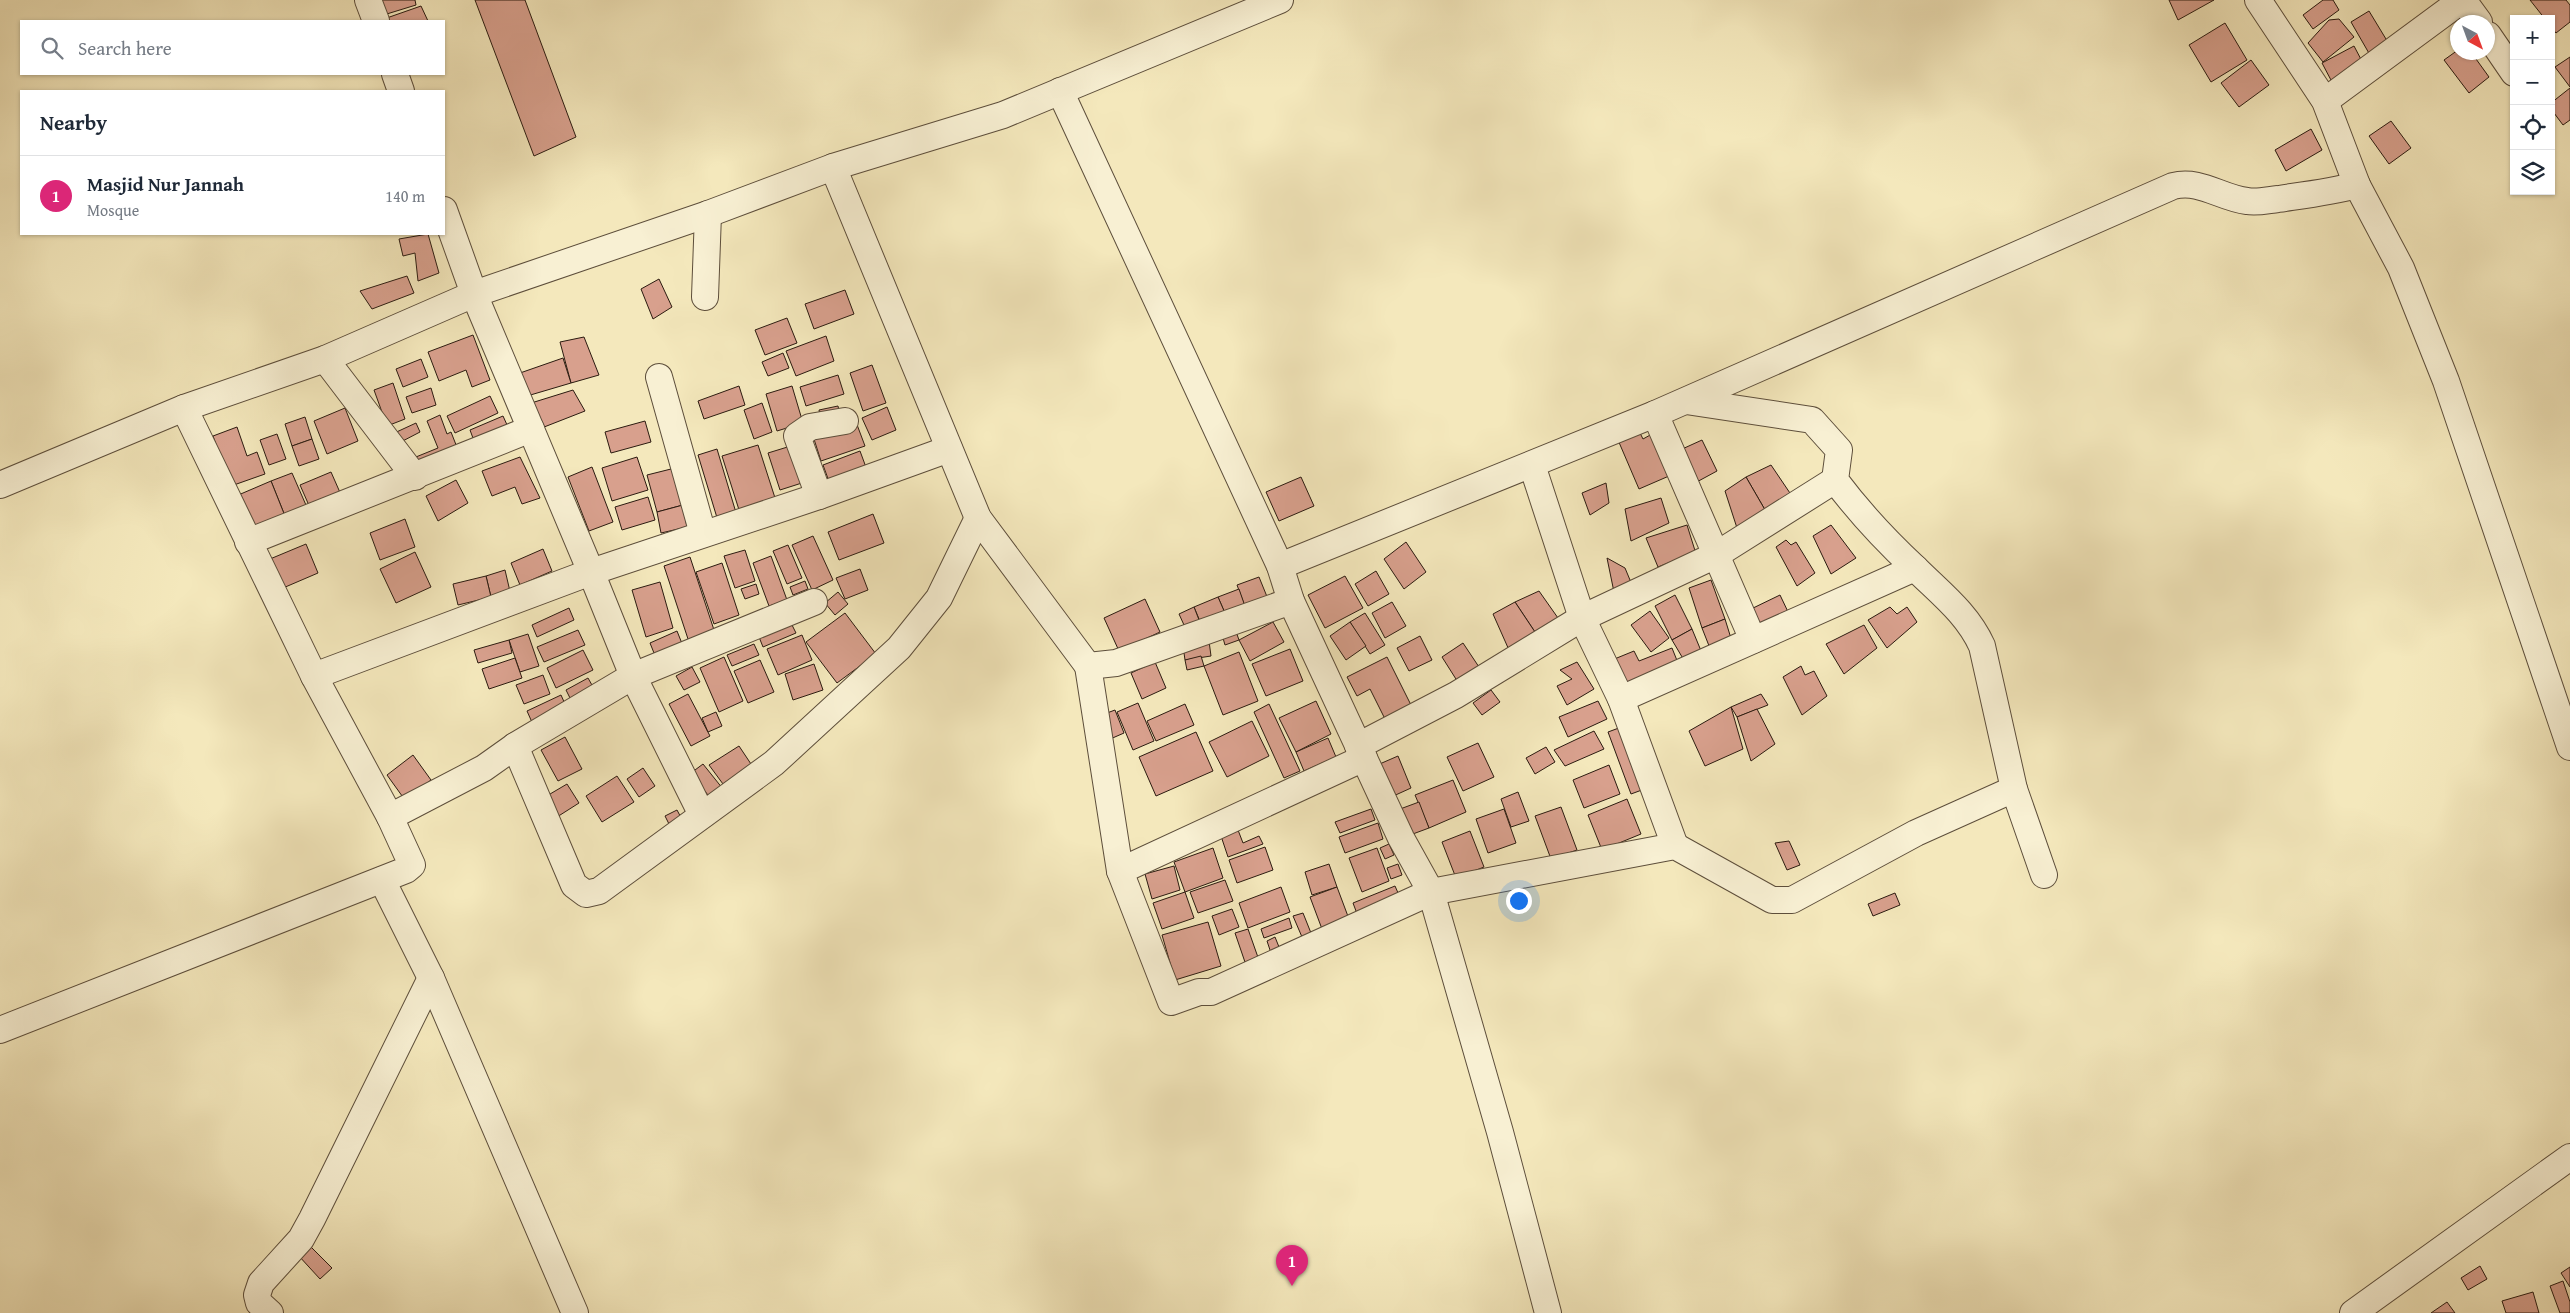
<!DOCTYPE html>
<meta charset="utf-8">
<style>
:root{--surface:#fff;--page:#f2f2f3;--text:#1f2937;--muted:#747a83;--line:#e0e1e3;--accent:#db2777}
body{margin:0;font-family:"Gentium Book Plus",serif;background:var(--page);color:var(--text)}
.controls{position:absolute;right:15px;top:15px;display:grid;overflow:hidden;border-radius:0px;box-shadow:0 1px 4px #0004}
.controls button{width:45px;height:45px;display:grid;place-items:center;padding:0;border:0;border-bottom:1px solid var(--line);background:var(--surface);color:var(--text);font:25px sans-serif}
.compass{position:absolute;left:2450px;top:15px;width:45px;height:45px;border-radius:50%;background:var(--surface);box-shadow:0 1px 4px #0004;rotate:139deg}
.you{position:absolute;left:1518px;top:900px;width:18px;height:18px;margin:-12px;border:4px solid #fff;border-radius:50%;background:#1a73e8;box-shadow:0 0 0 8px #1a73e833}
.badge{display:grid;place-items:center;width:32px;height:32px;border-radius:50%;background:var(--accent);color:#fff;font-size:16px;font-weight:700}
.pin{position:absolute;translate:-50% -41px;filter:drop-shadow(0 1px 2px #0008)}
.pin::after{content:'';position:absolute;top:26px;width:18px;height:15px;background:inherit;clip-path:polygon(0 0,100% 0,50% 100%)}
.list{margin:0;padding:0;list-style:none}
h2{display:flex;justify-content:space-between;align-items:center;height:65px;margin:0;padding:0 20px;font-size:21px}
h2 small{font-size:16px;font-weight:400;color:var(--muted)}
.list li{display:grid;grid-template-columns:32px 1fr auto;gap:15px;align-items:center;box-sizing:border-box;height:80px;padding:0 20px;border-top:1px solid var(--line)}
.list b{display:block;font-size:19px;white-space:nowrap}
.list p{margin:0;font-size:16px;white-space:nowrap;color:var(--muted)}
.list em{font-size:16px;font-style:normal;color:var(--muted)}
.icon{flex:none;width:28px;height:28px;fill:none;stroke:currentColor;stroke-width:2;stroke-linecap:round;stroke-linejoin:round}
.map{position:relative;flex:none;width:2570px;height:1313px;overflow:hidden}
.search{position:absolute;background:var(--surface);box-shadow:0 1px 4px #0004;left:20px;top:20px;width:425px;height:55px;display:flex;align-items:center;gap:12px;box-sizing:border-box;padding:0 18px;border-radius:0px;color:var(--muted);font-size:19px}
.panel{position:absolute;background:var(--surface);box-shadow:0 1px 4px #0004;left:20px;top:90px;width:425px;height:145px;border-radius:0px}
.map>svg:first-child{display:block}
.building{fill:#d8a08d;stroke:#2b1b10}
.lines{fill:none;stroke-linecap:round;stroke-linejoin:round}
.minor-casing{stroke:#5d4e3b;stroke-width:28}
.minor{stroke:#f8f0d3;stroke-width:26}
</style>
<div class="map">
<svg width="2570" height="1313" viewBox="0 0 2570 1313">
<rect width="100%" height="100%" fill="#f4e8bc"/>
<filter id="stains"><feTurbulence type="fractalNoise" baseFrequency=".004" numOctaves="4"/><feColorMatrix values="0 0 0 0 .2 0 0 0 0 .09 0 0 0 0 .02 0 0 0 .5 -.17"/></filter>
<radialGradient id="worn" r=".72"><stop offset=".6" stop-color="#630" stop-opacity="0"/><stop offset="1" stop-color="#630" stop-opacity=".3"/></radialGradient>
<g class="building">
<path d="M372,0h43l1,5 -39,12z"/>
<path d="M475,0h50l51,137 -42,19z"/>
<path d="M2169,0h45l-36,20z"/>
<path d="M2323,0h10l6,10 -26,19 -10,-14z"/>
<path d="M2530,0h36l4,5v17l-14,11 -5,-6v-8h-6z"/>
<path d="M421,6l7,15h-47v-1z"/>
<path d="M2369,11l20,33 -19,11 -19,-33z"/>
<path d="M2339,19l15,18 -31,25 -15,-19 21,-23z"/>
<path d="M2225,23l22,37 -36,22 -22,-37z"/>
<path d="M2354,46l10,19 -32,17 -10,-19z"/>
<path d="M2458,50v2h13l18,25 -20,16 -25,-33z"/>
<path d="M2570,57v30l-15,-20z"/>
<path d="M2251,60l18,25 -30,22 -18,-24z"/>
<path d="M2570,88v32l-7,5 -12,-16v-6z"/>
<path d="M2391,121l20,27 -22,16 -20,-28z"/>
<path d="M2311,129l11,21 -36,21 -11,-21z"/>
<path d="M428,234l11,39 -21,8 -3,-28 -12,3 -4,-17z"/>
<path d="M407,276l7,17 -42,16 -12,-18z"/>
<path d="M659,279l13,28 -19,12 -12,-30z"/>
<path d="M845,290l9,24 -40,15 -9,-25z"/>
<path d="M787,318l10,25 -32,12 -10,-25z"/>
<path d="M473,335l17,45 -18,7 -6,-17 -27,11 -11,-29z"/>
<path d="M826,336l8,25 -38,15 -10,-25z"/>
<path d="M584,337l15,38 -28,8 -11,-41z"/>
<path d="M783,353l6,15 -21,8 -6,-14z"/>
<path d="M563,358l8,25 -44,13 -7,-23z"/>
<path d="M421,359l7,18 -25,10 -7,-18z"/>
<path d="M872,365l14,38 -23,8 -13,-38z"/>
<path d="M838,375l6,19 -38,12 -6,-19z"/>
<path d="M393,383l12,36 -18,7 -13,-36z"/>
<path d="M739,386l6,19 -41,14 -6,-18z"/>
<path d="M792,386l11,37 -26,8 -11,-37z"/>
<path d="M431,388l5,17 -24,8 -6,-16z"/>
<path d="M573,390l12,21 -46,18 -11,-25z"/>
<path d="M490,396l8,17 -43,20 -8,-17z"/>
<path d="M762,403l10,29 -18,7 -10,-29z"/>
<path d="M838,406l2,10 -19,4 -2,-10z"/>
<path d="M887,407l9,23 -24,10 -10,-22z"/>
<path d="M345,408l13,33 -31,13 -13,-33z"/>
<path d="M440,415l7,19 4,-2 9,23 -45,17 -4,-13 27,-11 -11,-27z"/>
<path d="M503,416l5,11 -31,22 -7,-19z"/>
<path d="M305,417l7,22 -20,7 -7,-22z"/>
<path d="M645,421l6,21 -40,11 -6,-21z"/>
<path d="M856,422l9,24 -44,15 -8,-25z"/>
<path d="M416,423l4,9 -25,13 -5,-10z"/>
<path d="M237,427l10,29 10,-4 8,22 -34,12 -18,-50z"/>
<path d="M1639,431l4,8 9,-5 17,42 -30,13 -21,-49z"/>
<path d="M277,434l9,25 -17,6 -9,-25z"/>
<path d="M312,439l7,20 -20,7 -7,-20z"/>
<path d="M1702,440l15,31 -24,13 -13,-34z"/>
<path d="M758,445l18,56 -36,12 -18,-57z"/>
<path d="M794,445l11,37 -25,8 -12,-37z"/>
<path d="M717,449l20,67 -19,5 -20,-66z"/>
<path d="M860,451l7,19 -37,14 -7,-19z"/>
<path d="M520,457l20,41 -18,6 -7,-17 -23,9 -10,-25z"/>
<path d="M637,457l11,33 -36,11 -10,-33z"/>
<path d="M1771,465l23,34 -26,16 -22,-38z"/>
<path d="M592,467l21,55 -24,9 -21,-54z"/>
<path d="M679,467l4,38 -26,7 -10,-37z"/>
<path d="M331,472l11,25 -31,13 -11,-25z"/>
<path d="M292,473l17,39 -22,9 -16,-40z"/>
<path d="M1301,477l13,29 -35,15 -13,-29z"/>
<path d="M1746,477l22,38 -31,13 -12,-37z"/>
<path d="M456,480l12,23 -30,18 -12,-25z"/>
<path d="M271,481l16,40 -35,15 -16,-40z"/>
<path d="M1606,483l3,20 -19,12 -8,-22z"/>
<path d="M648,497l7,23 -33,10 -7,-23z"/>
<path d="M1661,498l8,25 -38,18 -6,-32z"/>
<path d="M683,505l4,22 -26,6 -4,-21z"/>
<path d="M873,514l11,29 -45,17 -11,-28z"/>
<path d="M405,519l10,28 -35,13 -10,-27z"/>
<path d="M1687,525l10,32h-14l-25,10 -12,-29z"/>
<path d="M1831,525l25,33 -25,16 -18,-38z"/>
<path d="M813,536l20,44 -21,10 -20,-45z"/>
<path d="M1786,540l5,5 5,-3 19,31 -18,13 -21,-39z"/>
<path d="M1406,542l20,30 -22,17 -20,-30z"/>
<path d="M306,544l12,29 -35,15 -13,-29z"/>
<path d="M788,545l14,33 -15,6 -14,-33z"/>
<path d="M543,549l9,22 -32,14 -9,-22z"/>
<path d="M745,550l10,31 -20,7 -11,-32z"/>
<path d="M415,552l16,35 -35,16 -16,-34z"/>
<path d="M771,556l16,44 -18,6 -16,-43z"/>
<path d="M690,557l25,76 -26,9 -25,-76z"/>
<path d="M1607,558l18,10 10,24 -20,5z"/>
<path d="M722,563l17,52 -25,9 -18,-52z"/>
<path d="M860,569l8,21 -23,9 -9,-21z"/>
<path d="M505,570l7,30 -21,-3 -5,-21z"/>
<path d="M1376,571l13,23 -21,12 -13,-22z"/>
<path d="M486,576l5,21 -33,8 -5,-21z"/>
<path d="M1345,576l18,32 -38,20 -17,-33z"/>
<path d="M1259,577l11,27 -23,8 -10,-27z"/>
<path d="M1711,580l14,39 -23,9 -13,-40z"/>
<path d="M805,581l3,8 -15,6 -3,-8z"/>
<path d="M660,582l13,46 -27,9 -14,-47z"/>
<path d="M756,584l3,10 -14,5 -4,-10z"/>
<path d="M1239,589l8,23 -19,8 -10,-23z"/>
<path d="M1539,591l19,27 -21,17 -22,-33z"/>
<path d="M838,592l10,12 -13,11 -10,-12z"/>
<path d="M1675,595l17,34 -20,11 -17,-34z"/>
<path d="M1780,595l10,21 -28,14 -13,-20z"/>
<path d="M1218,597l10,23 -24,11 -10,-24z"/>
<path d="M1145,599l15,33 -41,19 -15,-33z"/>
<path d="M1392,602l14,24 -21,12 -13,-25z"/>
<path d="M1515,602l22,33 -28,15 -16,-36z"/>
<path d="M1194,607l7,18 -12,11 -10,-22z"/>
<path d="M1890,607l7,7 10,-7 10,15 -30,26 -19,-28z"/>
<path d="M569,608l5,12 -37,17 -5,-12z"/>
<path d="M1650,611l19,27 -18,14 -20,-27z"/>
<path d="M845,613l31,41 -39,29 -31,-41z"/>
<path d="M1365,613l20,32 -15,9 -20,-32z"/>
<path d="M1725,619l9,29 -21,8 -11,-28z"/>
<path d="M1273,622l11,20 -34,19 -11,-21z"/>
<path d="M1350,622l16,24 -20,14 -16,-24z"/>
<path d="M791,623l5,10 -33,14 -4,-10z"/>
<path d="M1864,625l13,23 -33,26 -18,-30z"/>
<path d="M1234,626l5,14 -14,5 -4,-14z"/>
<path d="M1692,629l12,29 -16,9 -16,-27z"/>
<path d="M578,630l7,15 -41,17 -7,-15z"/>
<path d="M677,631l6,15 -27,12 -6,-15z"/>
<path d="M528,634l11,32 -19,6 -11,-32z"/>
<path d="M802,635l10,25 -34,15 -11,-26z"/>
<path d="M1420,636l12,24 -23,11 -12,-23z"/>
<path d="M509,640l3,13 -34,10 -4,-13z"/>
<path d="M1209,641l2,15 -26,4 -2,-14z"/>
<path d="M1463,643l20,30 -22,14 -19,-30z"/>
<path d="M754,644l5,11 -27,11 -5,-11z"/>
<path d="M1672,648l6,15 -55,23 -11,-26 22,-9 5,10z"/>
<path d="M1290,649l13,32 -37,15 -14,-32z"/>
<path d="M583,650l10,20 -37,18 -9,-20z"/>
<path d="M1239,652l19,49 -35,14 -19,-49z"/>
<path d="M1201,656l3,10 -17,4 -2,-10z"/>
<path d="M724,657l19,44 -24,11 -19,-44z"/>
<path d="M1387,657l24,48 -26,14 -15,-30 -13,7 -10,-19z"/>
<path d="M515,658l7,20 -33,11 -7,-20z"/>
<path d="M760,660l14,32 -26,11 -14,-32z"/>
<path d="M1155,662l11,26 -24,11 -11,-26z"/>
<path d="M1577,662l17,27 -27,16 -10,-19 15,-7 -12,-9z"/>
<path d="M814,664l9,26 -30,10 -8,-26z"/>
<path d="M1801,666l4,9 9,-4 13,25 -25,19 -19,-38z"/>
<path d="M692,667l8,15 -16,8 -8,-14z"/>
<path d="M543,675l7,19 -26,10 -8,-19z"/>
<path d="M588,678l9,16 -23,12 -8,-16z"/>
<path d="M1491,690l9,12 -18,13 -9,-12z"/>
<path d="M688,694l22,42 -19,10 -22,-42z"/>
<path d="M1761,694l7,11 -31,12 -6,-10z"/>
<path d="M561,695l8,18 -34,16 -8,-18z"/>
<path d="M1316,701l15,33 -35,18 -17,-34z"/>
<path d="M1598,701l9,18 -39,18 -9,-20z"/>
<path d="M1138,703l16,38 -21,9 -16,-38z"/>
<path d="M1185,704l9,21 -38,16 -9,-20z"/>
<path d="M1269,704l31,67 -16,7 -30,-66z"/>
<path d="M1731,707l12,42 -38,17 -16,-35z"/>
<path d="M1757,709l18,35 -24,17 -14,-44z"/>
<path d="M1115,710l9,23 -16,7 -9,-24z"/>
<path d="M716,712l6,14 -14,6 -6,-14z"/>
<path d="M1252,721l17,35 -42,21 -18,-35z"/>
<path d="M1627,725l23,62 -19,7 -23,-62z"/>
<path d="M1594,731l10,18 -39,17 -11,-16z"/>
<path d="M1196,732l17,39 -57,25 -17,-39z"/>
<path d="M565,737l17,32 -24,12 -17,-31z"/>
<path d="M1328,738l8,19 -32,14 -8,-19z"/>
<path d="M1478,743l16,34 -31,14 -16,-34z"/>
<path d="M739,746l12,18 -28,20 -14,-19z"/>
<path d="M1546,747l9,15 -20,12 -9,-16z"/>
<path d="M413,755l18,25 -26,20 -18,-25z"/>
<path d="M1398,756l13,32 -22,10 -14,-32z"/>
<path d="M703,764l20,25 -12,10 -20,-26z"/>
<path d="M1609,765l11,29 -36,14 -11,-28z"/>
<path d="M643,768l12,18 -16,11 -12,-18z"/>
<path d="M617,776l17,26 -32,20 -16,-26z"/>
<path d="M1453,780l13,32 -37,16 -14,-33z"/>
<path d="M567,784l12,19 -22,14 -12,-20z"/>
<path d="M1518,792l11,29 -18,6 -10,-28z"/>
<path d="M1627,799l14,35 -39,16 -14,-35z"/>
<path d="M1419,802l10,26 -27,10 -10,-26z"/>
<path d="M1561,807l16,43 -26,9 -16,-43z"/>
<path d="M1371,809l4,11 -35,13 -5,-11z"/>
<path d="M1504,809l12,34 -28,10 -12,-34z"/>
<path d="M677,810l8,15 -12,7 -8,-16z"/>
<path d="M1378,823l5,16 -38,14 -6,-16z"/>
<path d="M1238,830l5,13 16,-7 4,8 -35,13 -7,-21z"/>
<path d="M1470,831l14,36 -28,11 -14,-36z"/>
<path d="M1789,841l11,24 -13,5 -12,-27z"/>
<path d="M1389,844l5,11 -9,4 -5,-11z"/>
<path d="M1265,847l8,23 -36,13 -8,-23z"/>
<path d="M1213,848l10,30 -38,14 -11,-30z"/>
<path d="M1377,848l12,33 -27,11 -13,-34z"/>
<path d="M1329,864l8,23 -25,8 -7,-23z"/>
<path d="M1398,864l4,11 -11,4 -4,-11z"/>
<path d="M1174,866l6,24 -28,9 -7,-25z"/>
<path d="M1225,880l8,21 -35,12 -8,-21z"/>
<path d="M1395,886l7,16 -43,17 -6,-16z"/>
<path d="M1281,887l9,25 -42,16 -9,-25z"/>
<path d="M1337,887l12,32 -27,10 -12,-32z"/>
<path d="M1185,892l9,26 -32,11 -9,-26z"/>
<path d="M1895,893l5,12 -27,11 -5,-12z"/>
<path d="M1232,909l7,18 -20,8 -7,-19z"/>
<path d="M1303,913l8,20 -9,4 -9,-21z"/>
<path d="M1289,918l3,10 -28,10 -3,-9z"/>
<path d="M1208,922l13,44 -46,14 -13,-45z"/>
<path d="M1248,929l12,34 -13,5 -12,-35z"/>
<path d="M1275,937l6,15 -9,4 -5,-15z"/>
<path d="M308,1244l24,24 -12,11 -22,-24z"/>
<path d="M2480,1266l7,13 -19,11 -7,-12z"/>
<path d="M2570,1267v20l-9,-14z"/>
<path d="M2563,1281l7,21v11h-10l-10,-27z"/>
<path d="M2533,1292l6,21h-33l-4,-12z"/>
<path d="M2447,1302l8,11h-24z"/>
</g>
<g class="lines">
<defs>
<g id="minor">
<path d="M368,0l8,21"/>
<path d="M2258,0l67,101 32,84 44,83 45,113 124,366"/>
<path d="M2463,0l16,22"/>
<path d="M2488,35l26,38"/>
<path d="M395,74l6,17"/>
<path d="M1060,91l220,475 11,35 110,237 30,54 69,240 48,181"/>
<path d="M2325,101l137,-101"/>
<path d="M833,167l145,351 110,148 28,-3 175,-62"/>
<path d="M444,210l30,84 117,278 42,104 69,139"/>
<path d="M705,297l3,-83"/>
<path d="M325,359l90,118"/>
<path d="M659,377l44,157"/>
<path d="M1686,401l126,19 27,30 -4,30c24,32 51,61 80,88 25,25 52,45 67,78l32,143 30,86"/>
<path d="M184,408l130,268 76,141 94,-49 31,-22 118,-70 181,-74"/>
<path d="M1655,414l98,226"/>
<path d="M1532,465l50,153 39,81 54,147"/>
<path d="M0,485l184,-77 141,-49 149,-65 234,-80 125,-47 170,-52 277,-115"/>
<path d="M819,496l-22,-60 13,-9 35,-6"/>
<path d="M248,542l283,-113"/>
<path d="M1280,566l375,-152 518,-228c27,-7 48,12 74,15 10,2 21,-1 31,-2 27,-4 53,-7 79,-14"/>
<path d="M1088,666l32,205 51,131 28,-10h12l220,-100 244,-46 97,54h20l124,-67 98,-44"/>
<path d="M314,676l277,-104 228,-76 130,-47"/>
<path d="M1621,699l294,-131"/>
<path d="M515,746l59,139 12,9 13,-3 175,-128 125,-115 40,-50 39,-80"/>
<path d="M1358,746l98,-51 126,-77 134,-63 119,-75"/>
<path d="M1120,871l244,-113"/>
<path d="M382,880l49,98 144,335"/>
<path d="M0,1030l406,-160 6,-5 -22,-48"/>
<path d="M270,1313l-11,-10 -2,-8 4,-12 40,-44 11,-20 119,-241"/>
<path d="M2353,1313l217,-156"/>
</g>
</defs>
<use href="#minor" class="minor-casing"/>
<use href="#minor" class="minor"/>
</g>
<rect width="100%" height="100%" filter="url(#stains)"/>
<rect width="100%" height="100%" fill="url(#worn)"/>
</svg>
<div class="controls">
<button>+</button>
<button>−</button>
<button><svg class="icon" aria-label="locate" viewBox="0 0 24 24"><circle cx="12" cy="12" r="6"/><path d="M12 2v4M12 18v4M2 12h4M18 12h4"/></svg></button>
<button><svg class="icon" aria-label="layers" viewBox="0 0 24 24"><path d="M12 4l9 5-9 5-9-5zM3 14l9 5 9-5"/></svg></button>
</div>
<svg class="compass" viewBox="-18 -18 36 36"><path d="M0-13l5 13h-10z" fill="#e53935"/><path d="M0 13l5-13h-10z" fill="#747a83"/></svg>
<div class="you"></div>
<div class="pin badge" style="left:1292px;top:1286px">1</div>
<div class="search"><svg class="icon" aria-label="search" viewBox="0 0 24 24"><circle cx="10" cy="10" r="6"/><path d="M15 15l6 6"/></svg>Search here</div>
<section class="panel">
<h2>Nearby<small></small></h2>
<ul class="list">
<li><span class="badge">1</span><div><b>Masjid Nur Jannah</b><p>Mosque</p></div><em>140 m</em></li>
</ul>
</section>
</div>
